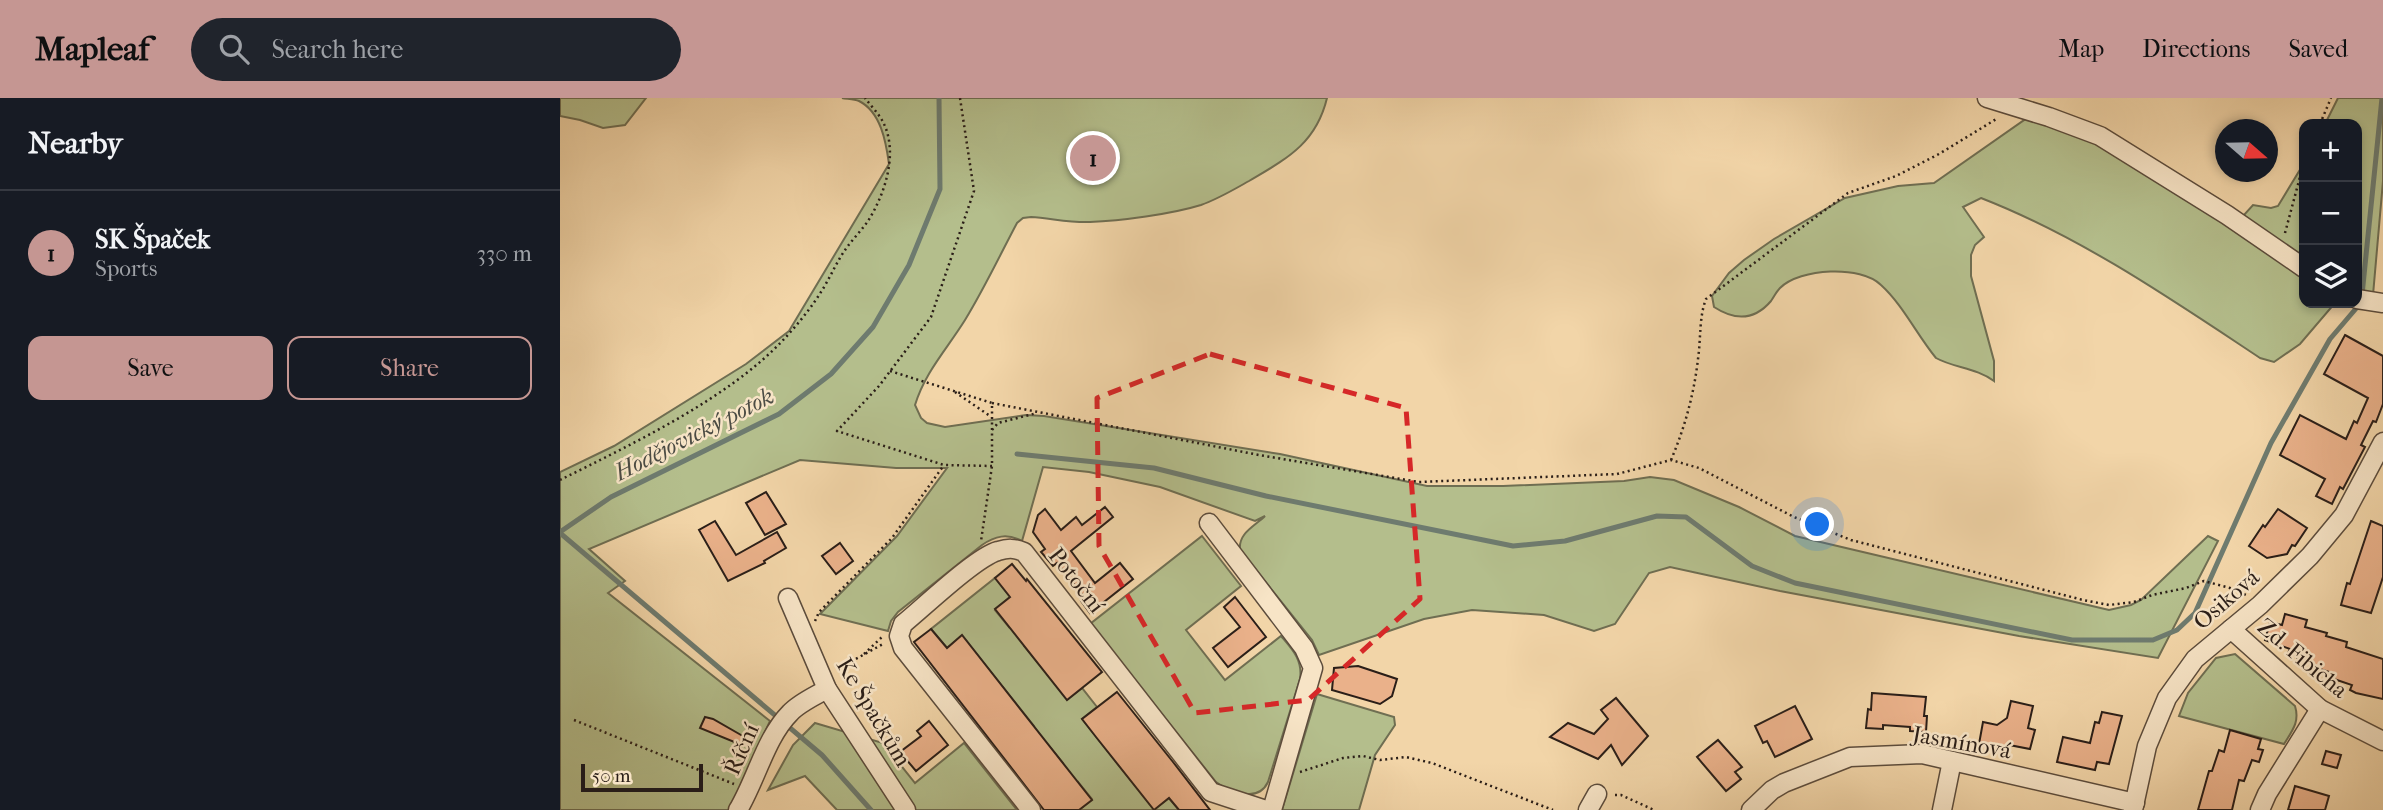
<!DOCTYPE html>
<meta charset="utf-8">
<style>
:root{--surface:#171b24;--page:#20242c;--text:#f1f3f6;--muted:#9ea1a6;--line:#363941;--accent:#c59692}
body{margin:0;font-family:"IM FELL French Canon",serif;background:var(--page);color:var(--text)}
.controls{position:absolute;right:21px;top:21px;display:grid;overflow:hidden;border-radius:14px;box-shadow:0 4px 10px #0003}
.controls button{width:63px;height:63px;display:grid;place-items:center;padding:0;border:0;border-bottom:2px solid var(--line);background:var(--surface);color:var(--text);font:35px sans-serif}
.compass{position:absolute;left:1655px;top:21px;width:63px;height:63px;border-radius:50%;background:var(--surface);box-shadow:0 4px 10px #0003;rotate:110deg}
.scale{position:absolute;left:21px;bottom:18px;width:122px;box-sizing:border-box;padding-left:7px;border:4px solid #2a1e18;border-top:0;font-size:19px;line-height:24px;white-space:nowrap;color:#2a1e18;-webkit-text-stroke:5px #f7e4c6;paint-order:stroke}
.you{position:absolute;left:1258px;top:427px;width:24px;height:24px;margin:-18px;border:5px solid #fff;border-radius:50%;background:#1a73e8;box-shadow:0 0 0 10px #1a73e833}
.badge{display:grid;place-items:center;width:46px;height:46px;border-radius:50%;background:var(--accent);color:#111;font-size:23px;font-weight:700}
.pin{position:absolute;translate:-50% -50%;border:4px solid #fff;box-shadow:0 2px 7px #0006}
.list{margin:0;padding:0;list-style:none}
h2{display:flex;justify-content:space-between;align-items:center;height:91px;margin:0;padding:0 28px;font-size:30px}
h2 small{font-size:23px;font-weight:400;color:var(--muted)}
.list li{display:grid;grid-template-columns:46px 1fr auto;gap:21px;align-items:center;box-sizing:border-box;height:126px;padding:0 28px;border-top:2px solid var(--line)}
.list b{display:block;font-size:26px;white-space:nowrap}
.list p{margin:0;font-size:23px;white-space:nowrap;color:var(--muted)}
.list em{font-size:23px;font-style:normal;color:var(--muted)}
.actions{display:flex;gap:14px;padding:21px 28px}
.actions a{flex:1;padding:16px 0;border:2px solid var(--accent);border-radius:14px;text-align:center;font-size:24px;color:var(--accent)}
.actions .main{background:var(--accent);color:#111}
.icon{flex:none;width:38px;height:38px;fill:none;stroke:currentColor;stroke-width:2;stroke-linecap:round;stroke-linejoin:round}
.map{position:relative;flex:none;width:1823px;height:712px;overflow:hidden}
header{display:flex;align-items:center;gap:42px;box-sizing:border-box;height:98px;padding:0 35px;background:var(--accent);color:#111}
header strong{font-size:33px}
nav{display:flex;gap:38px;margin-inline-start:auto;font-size:24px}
.search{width:490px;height:63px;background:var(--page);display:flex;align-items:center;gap:18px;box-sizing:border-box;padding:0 24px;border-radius:38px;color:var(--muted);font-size:26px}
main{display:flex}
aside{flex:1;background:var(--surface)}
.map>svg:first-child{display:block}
.green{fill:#b4be8c;stroke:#6f6e52;stroke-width:2}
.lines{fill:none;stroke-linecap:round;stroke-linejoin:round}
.stream{stroke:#6e7b6f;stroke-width:5}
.building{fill:#eab18a;stroke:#2a1e18;stroke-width:2}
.minor-casing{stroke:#5c4c3c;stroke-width:21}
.path{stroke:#2a1e18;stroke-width:2.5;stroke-dasharray:2 3.5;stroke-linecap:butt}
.minor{stroke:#f7e4c6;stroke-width:18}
.marked{fill:none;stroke:#d62828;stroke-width:5;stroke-dasharray:14 9;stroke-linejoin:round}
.labels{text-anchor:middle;stroke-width:5;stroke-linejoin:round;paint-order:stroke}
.street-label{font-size:23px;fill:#2a1e18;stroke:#f7e4c6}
.water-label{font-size:24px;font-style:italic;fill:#4c4c44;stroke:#f7e4c6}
</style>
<header>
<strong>Mapleaf</strong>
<div class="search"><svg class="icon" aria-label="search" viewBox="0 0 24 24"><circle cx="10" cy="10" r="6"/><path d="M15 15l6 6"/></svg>Search here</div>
<nav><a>Map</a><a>Directions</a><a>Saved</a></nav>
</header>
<main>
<aside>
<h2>Nearby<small></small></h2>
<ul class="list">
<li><span class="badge">1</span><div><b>SK Špaček</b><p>Sports</p></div><em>330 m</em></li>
</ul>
<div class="actions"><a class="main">Save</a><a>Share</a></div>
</aside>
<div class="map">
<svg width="1823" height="712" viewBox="0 0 1823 712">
<rect width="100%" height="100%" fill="#f2d5a8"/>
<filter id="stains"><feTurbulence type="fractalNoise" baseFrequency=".00286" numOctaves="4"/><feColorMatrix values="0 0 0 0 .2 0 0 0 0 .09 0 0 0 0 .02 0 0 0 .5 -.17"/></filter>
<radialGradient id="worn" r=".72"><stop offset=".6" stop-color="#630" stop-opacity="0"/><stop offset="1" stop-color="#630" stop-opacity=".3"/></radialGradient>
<g class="green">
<path d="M0,0h86l-21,27 -22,3 -23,-8 -20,-4z"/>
<path d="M282,0h485c-11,46 -41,61 -78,83 -16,9 -31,18 -48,24 -29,9 -81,16 -111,17 -20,1 -40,-4 -59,-5l-8,1 -6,5c-17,32 -33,66 -52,97 -18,29 -40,52 -50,85l6,13 6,5 18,4 81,-12 18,1 236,38 147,32h76l121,-5 26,-4 24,3 65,27 56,29 314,74 22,-5 10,-5 67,-64 10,5 -60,117 -139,-22 -239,-45 -110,-24 -21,6 -34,51 -21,7 -50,-16 -72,-5 -48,9 -105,36 -7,-15 -72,-90c-2,-17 15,-24 25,-34l-10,5 -95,-34 -71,-15 -46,-5 -21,74c-15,-8 -27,-5 -40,4l-84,67 -7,9 -3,10 -68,-17 77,-78 50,-68h-51l-96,-8 -211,89 36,32 -17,12 162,128 -40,89h-170v-338l54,-26 132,-82 43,-33 100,-167c-3,-22 -8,-52 -30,-63 -5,-2 -12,-2 -17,-3z"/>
<path d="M1778,0h45v83l-10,114 -16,-1v-170h-32z"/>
<path d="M1470,18l64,25 210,131v31h31l-35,41 -26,18 -14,-4c-89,-59 -179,-121 -279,-160l-18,9 21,30 -9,8 -4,10v21l23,85v20c-17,-13 -40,-13 -58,-23 -19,-23 -33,-53 -55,-73 -20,-20 -81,-17 -101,3 -4,4 -6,9 -9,13 -17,20 -37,19 -57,6l-2,-11 17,-23 15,-13 30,-21 71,-41 53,-12 36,-3z"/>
<path d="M1744,65v98l-61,-45 10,-11 18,3 7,-2z"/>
<path d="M642,438l39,50 -55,44 39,50 56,-44c11,13 22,24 19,43l-32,103c-10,21 -37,11 -52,0l-126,-158z"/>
<path d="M435,480l15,19 -15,13 14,17 15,-12v31l14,17 16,-12 13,48 15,-11 15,19 -15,12 72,90 15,-11 10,12h-100l13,-11 -14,-17 -15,12 -15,-19 15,-12 -14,-17 -30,-8 15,-12 -72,-90 -15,12 -16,-19z"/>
<path d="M1675,556l60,52c5,16 -3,25 -11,38l-105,-28 9,-23 28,-35z"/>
<path d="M757,596l77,23 1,8 -20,30 -16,55h-77z"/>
<path d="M255,625l68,20 32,40 49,-40 53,67h-180l-32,-34 -37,14 25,-45z"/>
</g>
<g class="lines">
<g class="stream">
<path d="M1802,197l20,-197"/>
<path d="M457,356l137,14 112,28 247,50 52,-5 92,-25 29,1 66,49 43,17 277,57h81l24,-10 18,-17 76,-170 59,-104 29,-34"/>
<path d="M0,434l51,-35 168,-83 52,-40 42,-47 36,-62 31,-76 -1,-91"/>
<path d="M0,435l262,222 49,55"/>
</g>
</g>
<g class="building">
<path d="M1785,237l38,21v48l-7,18 -3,-1 -12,24 4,2 -22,42 -3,-2 -8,17 -16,-8 9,-17 -45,-24 20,-40 46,24 8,-18 3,2 11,-25 -44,-24z"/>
<path d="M206,394l20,32 -21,11 -19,-32z"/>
<path d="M545,409l8,10 -42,34 24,32 25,-20 13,16 -43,34 -9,-12 4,-3 -28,-35 -4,3 -12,-14 4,-3 -12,-17 5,-17 7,-6 16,21 15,-13 6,8z"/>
<path d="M1718,411l29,19 -12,18 -3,-1 -5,9 -20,4 -18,-12 14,-21 2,2z"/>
<path d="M155,423l21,34 41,-23 9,16 -22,13 1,2 -37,18 -29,-51z"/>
<path d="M1811,423l12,5v51l-12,36 -30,-8 6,-22 3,1z"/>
<path d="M280,445l13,18 -17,13 -14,-18z"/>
<path d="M452,466l14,17 1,-2 75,93 -35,28 -72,-91 15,-12 -15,-19z"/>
<path d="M675,499l31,40 -38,30 -15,-19 27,-21 -16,-20z"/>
<path d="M1725,516l22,6 -2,7 22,6 -1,3 21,6 -1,5 37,12v40l-27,-6 -6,-3 2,-5 -21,-7 1,-5 -21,-7 1,-4 -15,-4v-3l-9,-2 2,-4 -25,-9 5,-18 12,3z"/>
<path d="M371,531l16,19 15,-13 130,165 -13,10h-35l-130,-168z"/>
<path d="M798,568l39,13 -5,17 -12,8 -48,-14 2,-22z"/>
<path d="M557,594l56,70 37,48h-31l-10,-12 -15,12 -58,-73 -14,-18z"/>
<path d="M1312,595l54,4 -2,19h3l-1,16 -16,-1v-4l-27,-2v4l-17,-1 2,-19 3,1z"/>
<path d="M1056,600l32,38 -26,29 -11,-20 -13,14 -48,-22 18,-14 26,11 14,-15 -7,-9z"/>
<path d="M1451,603l22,5 -5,22 7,2 -5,19 -21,-4 -2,5 -28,-6 4,-22 14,3 10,-7z"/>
<path d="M1235,608l17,33 -37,18 -8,-16 -4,2 -8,-17z"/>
<path d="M1542,614l20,4 -13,48 -12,-2 -2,8 -38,-8 6,-25 27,6 5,-21 4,1z"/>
<path d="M145,619l8,2 35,20 -4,7 -44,-18z"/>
<path d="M369,623l19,24 -32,26 -16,-19 21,-16 -4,-5z"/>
<path d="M1670,632l31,9 -3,10 5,1 -4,12 -7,-2 -8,21 -5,-1 -7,30h-34l11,-39h3l7,-21 5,2z"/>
<path d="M1158,642l24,27 -7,5 6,7 -15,12 -29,-34z"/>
<path d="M1766,653l15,4 -4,13 -15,-4z"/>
<path d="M1735,688l34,10 -4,14h-37z"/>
</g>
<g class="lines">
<defs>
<g id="minor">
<path d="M1427,0l62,19 51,19 127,79 77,53"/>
<path d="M1797,201l26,4"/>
<path d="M649,425l95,125 9,20 -41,142"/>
<path d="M228,500l39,91 79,121"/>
<path d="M1671,531l89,80 63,32"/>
<path d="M178,712c18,-30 28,-73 52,-97 9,-10 25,-17 37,-24"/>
<path d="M471,712l-128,-162 -4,-12 4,-12c21,-17 73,-67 95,-73 10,-3 16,-3 26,1l187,240 55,18"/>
<path d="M1028,712l9,-16"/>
<path d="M1191,712l21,-20 12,-7 66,-26 72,-3 213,49"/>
<path d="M1382,712l10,-49"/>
<path d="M1573,712l14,-64 20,-48 28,-39 65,-54 50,-49 34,-41 39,-73"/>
<path d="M1700,712l7,-16 53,-85"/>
</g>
</defs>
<use href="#minor" class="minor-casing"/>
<g class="path">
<path d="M400,0l14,93 -43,126 -52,69 -42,45 107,34 48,1"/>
<path d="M1760,26l11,-26"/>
<path d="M1725,135l19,-71"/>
<path d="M330,273l102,32v63l-11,75"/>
<path d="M395,294l35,24"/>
<path d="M432,305l267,52 160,27 198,-8 54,-14 28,8 95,49 57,23 232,60 26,5 25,-3 18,-7 34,-7 18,-7 26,7 16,7"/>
<path d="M432,332l6,-7 39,-10"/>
<path d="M1111,362c14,-33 23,-66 27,-101 3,-21 1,-42 8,-60l142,-106 48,-17 43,-22 59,-36"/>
<path d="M0,382c72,-36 170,-82 225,-142 13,-14 26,-30 36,-46 9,-14 15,-29 24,-42 7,-10 16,-19 23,-29 17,-27 30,-67 16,-97 -4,-9 -13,-18 -19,-26"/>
<path d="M255,523l4,-9 73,-74 52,-73"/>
<path d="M304,556l18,-17"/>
<path d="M279,574l4,-6 40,-22"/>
<path d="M14,622l160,64"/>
<path d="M740,674l43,-14 20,-2 17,4 26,-3 26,6 121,47"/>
<path d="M1055,697h6l33,15"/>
</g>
<use href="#minor" class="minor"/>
</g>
<path class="marked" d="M650,256l196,54 14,191 -112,101 -113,13 -96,-167 -2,-148z"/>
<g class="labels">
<g class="street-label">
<text transform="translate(517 482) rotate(52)" y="8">Potoční</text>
<text transform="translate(1666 501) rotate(-41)" y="8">Osiková</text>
<text transform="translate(1743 560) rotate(40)" y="8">Zd. Fibicha</text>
<text transform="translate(314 614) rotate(59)" y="8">Ke Špačkům</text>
<text transform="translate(1402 644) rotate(10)" y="8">Jasmínová</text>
<text transform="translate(181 651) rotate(-66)" y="8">Říční</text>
</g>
<g class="water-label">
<text transform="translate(134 336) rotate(-27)" y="8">Hodějovický potok</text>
</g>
</g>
<rect width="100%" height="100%" filter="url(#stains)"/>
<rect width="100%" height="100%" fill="url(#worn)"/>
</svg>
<div class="controls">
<button>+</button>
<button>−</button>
<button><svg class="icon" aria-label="layers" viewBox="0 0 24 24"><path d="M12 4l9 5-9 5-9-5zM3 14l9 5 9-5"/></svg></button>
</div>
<svg class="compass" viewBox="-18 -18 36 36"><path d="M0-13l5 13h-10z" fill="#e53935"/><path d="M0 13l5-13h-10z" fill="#9ea1a6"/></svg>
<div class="scale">50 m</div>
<div class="you"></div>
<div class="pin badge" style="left:533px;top:60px">1</div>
</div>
</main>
